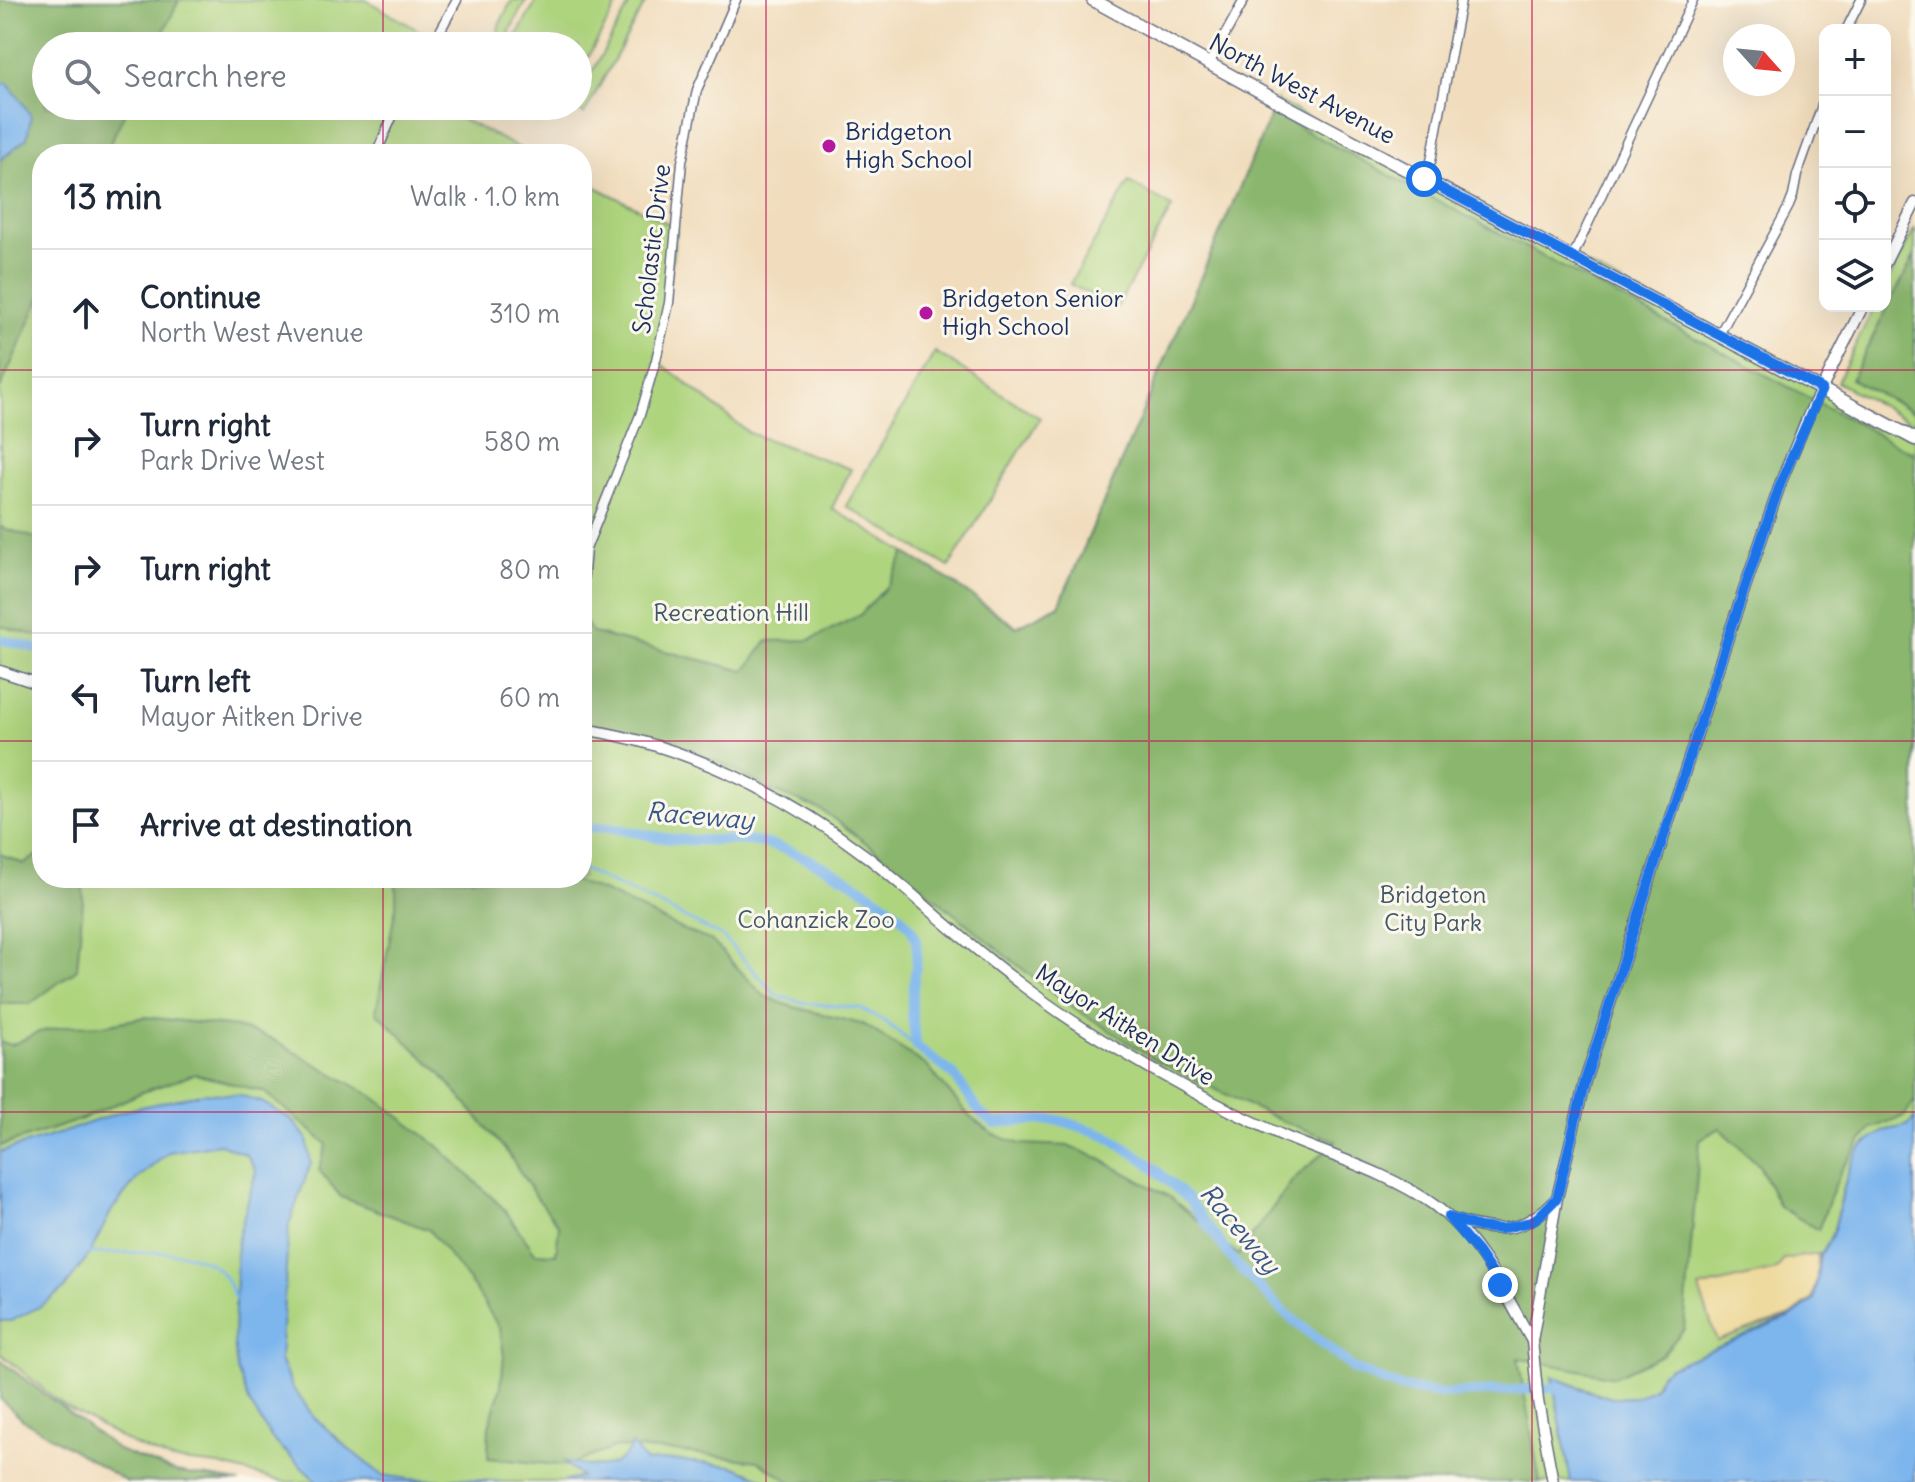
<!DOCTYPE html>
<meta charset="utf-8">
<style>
:root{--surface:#fff;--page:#f6f6f7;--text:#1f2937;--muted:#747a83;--line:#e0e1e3}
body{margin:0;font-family:Delius,sans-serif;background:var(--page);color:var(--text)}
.controls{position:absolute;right:24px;top:24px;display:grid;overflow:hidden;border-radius:16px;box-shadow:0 8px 32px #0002}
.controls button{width:72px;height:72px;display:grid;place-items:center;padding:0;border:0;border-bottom:2px solid var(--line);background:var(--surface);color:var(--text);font:40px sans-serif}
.compass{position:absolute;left:1723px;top:24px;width:72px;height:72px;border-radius:50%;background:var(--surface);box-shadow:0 8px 32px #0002;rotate:117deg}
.stop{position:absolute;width:24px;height:24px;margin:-18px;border:6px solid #1a73e8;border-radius:50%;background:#fff}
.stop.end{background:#1a73e8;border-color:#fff;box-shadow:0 2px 8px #0008}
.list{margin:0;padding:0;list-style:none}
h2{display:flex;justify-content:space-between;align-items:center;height:104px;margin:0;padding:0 32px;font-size:34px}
h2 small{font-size:26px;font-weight:400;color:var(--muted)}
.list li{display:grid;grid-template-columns:52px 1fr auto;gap:24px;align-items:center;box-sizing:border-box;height:128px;padding:0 32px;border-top:2px solid var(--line)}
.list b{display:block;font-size:30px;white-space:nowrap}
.list p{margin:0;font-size:26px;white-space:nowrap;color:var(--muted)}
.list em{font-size:26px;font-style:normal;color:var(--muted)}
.icon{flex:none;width:44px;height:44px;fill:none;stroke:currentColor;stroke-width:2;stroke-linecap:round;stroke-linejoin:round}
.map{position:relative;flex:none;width:1915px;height:1482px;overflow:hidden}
.search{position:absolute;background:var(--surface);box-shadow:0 8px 32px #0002;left:32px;top:32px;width:560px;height:88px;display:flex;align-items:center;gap:20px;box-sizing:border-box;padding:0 28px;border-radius:44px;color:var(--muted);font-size:30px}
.panel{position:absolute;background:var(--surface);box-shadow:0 8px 32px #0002;left:32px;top:144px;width:560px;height:744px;border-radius:32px}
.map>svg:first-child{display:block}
.green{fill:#aed47e;stroke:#64826e;stroke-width:2}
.forest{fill:#8ab66d;stroke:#527266;stroke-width:2}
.sand{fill:#eeda9e;stroke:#84847e;stroke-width:2}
.water{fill:#7db5ed;stroke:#4c72a6;stroke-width:2}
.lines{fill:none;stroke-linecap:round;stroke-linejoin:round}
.stream{stroke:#7db5ed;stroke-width:3}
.canal{stroke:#7db5ed;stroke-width:10}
.minor-casing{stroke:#666c7f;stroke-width:11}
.tertiary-casing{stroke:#666c7f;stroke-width:13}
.secondary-casing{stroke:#666c7f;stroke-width:15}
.minor{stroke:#fff;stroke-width:8}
.tertiary{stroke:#fff;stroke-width:10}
.secondary{stroke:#fff;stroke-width:12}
.route{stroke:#1a73e8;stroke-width:10}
.grid{fill:none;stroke:#c2185b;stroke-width:2;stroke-opacity:0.55}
.poi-dot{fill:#b5179e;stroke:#fbf7ec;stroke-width:3}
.labels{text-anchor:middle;stroke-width:6;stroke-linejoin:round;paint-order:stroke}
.street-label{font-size:24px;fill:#1b2f5e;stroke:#fbf7ec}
.poi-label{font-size:24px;fill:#1b2f5e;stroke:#fbf7ec;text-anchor:start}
.park-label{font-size:24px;fill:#405866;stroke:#fbf7ec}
.water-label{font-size:26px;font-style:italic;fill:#385789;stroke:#fbf7ec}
</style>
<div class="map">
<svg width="1915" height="1482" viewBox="0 0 1915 1482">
<rect width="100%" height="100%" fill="#fbf7ec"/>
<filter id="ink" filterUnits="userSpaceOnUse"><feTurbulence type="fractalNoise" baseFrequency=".0125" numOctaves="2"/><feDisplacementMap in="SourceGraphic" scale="16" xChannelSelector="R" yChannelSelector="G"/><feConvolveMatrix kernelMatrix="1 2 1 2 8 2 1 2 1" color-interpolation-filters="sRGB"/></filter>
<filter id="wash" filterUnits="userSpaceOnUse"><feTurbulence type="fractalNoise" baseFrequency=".006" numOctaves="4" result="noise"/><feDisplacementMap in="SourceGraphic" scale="32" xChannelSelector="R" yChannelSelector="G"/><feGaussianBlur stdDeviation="1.8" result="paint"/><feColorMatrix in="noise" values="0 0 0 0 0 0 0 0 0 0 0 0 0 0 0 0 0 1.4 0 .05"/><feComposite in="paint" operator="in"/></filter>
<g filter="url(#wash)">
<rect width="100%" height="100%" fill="#f1ddbd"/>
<g class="green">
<path d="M120,0h246l69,40 -3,6h-347z"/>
<path d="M512,0h14l-16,30 -1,16h-13l3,-21z"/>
<path d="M537,0h83l-41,73 -1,-27h-46l-16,-9z"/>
<path d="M632,0h15l-63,114 -11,-7 5,-1v-22l16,-15z"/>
<path d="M0,84l46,22h390l95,48h-489v724h540v-698l95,48 -20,132 92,73 102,36 -19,39 111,68 74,51 42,-22 218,-504 638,338v679l-6,8 -26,5c-10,13 -33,38 -38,52 -7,21 -8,55 -25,71l-6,46 -24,17 -129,57 -7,14 -18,9 -24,1 -60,-21 19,105h-1287l-65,-17 -47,-5 -40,-16 -71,-40 -61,-51z"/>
<path d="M1129,182l43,25 -56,102 -46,-25z"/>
<path d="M1915,228v196l-78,-42 38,-76h10v-19z"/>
<path d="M935,352l105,66 -91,149 -103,-61z"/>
</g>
<g class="forest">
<path d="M0,0h179l-22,46h-111v60h82l-23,48h-63v140l-42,95v-229l12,-9 -5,-68 -7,1z"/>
<path d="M1277,101l3,16 635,337v646l-10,16 -34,12 -30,42 -23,60 -39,-24 -20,-41 -39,-37 -20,11 -16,190 -22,26 -48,22 -96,-19 22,124h-749l-33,-21 -86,-10 -56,-4 -49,19 -79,-8 1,-32 12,-40 3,-30 -4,-27 -25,-40 -46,-59 -88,-33 -22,-27 8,-26 -63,-52 -69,-18 -50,17 -65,29 -80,26v-104l12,3 27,-13 29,-6 37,-1 40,-8 91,10 34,11 104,59 64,49 66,63 31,44 21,1 3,-28 -25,-32 -26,-41 -69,-81 -63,-60 20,-106v-28h153l29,4 32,12 71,35 31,12 52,55 26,10 75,19 62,41 44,52 22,16 27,10 50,2 30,13 70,38 68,58 55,-75 43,-39 -57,-21 -120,-58 -102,-65 -183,-148 -51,-38 -57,-23 -42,-24 -100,-34 -42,-8v-105l11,16 152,38 22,-30 43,-1 50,-25 29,-31 16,-31 38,23 73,51 43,-21z"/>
<path d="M1915,255v158l-64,-34z"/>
<path d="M0,527l42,13v97l-42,-11z"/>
<path d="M42,852v26h41v22l-6,69 -47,35h-30v-150l24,10z"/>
<path d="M0,1360l118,90 57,22 65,10h-113l-104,-62 -23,-21z"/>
</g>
<path class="sand" d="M1818,1254l-1,24 -5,21 -21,16 -74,26 -18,-53 73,-17 7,-4 5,-8z"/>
<g class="water">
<path d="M7,83l14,17 10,16 -4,22 -27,22v-76z"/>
<path d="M205,1093l34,2 23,7 31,19 14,18 4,24 -22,61 -9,136 12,27 23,31 35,32 32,25 27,4 37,1 12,-2 43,4h-184l-44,-42 -23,-36 -13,-34 -3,-30 3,-98 19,-71 -9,-16 -27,-11 -51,8 -32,27 -25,31 -22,43 -25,35 -26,19 -28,14h-11v-169l64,-20 59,-21z"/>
<path d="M1915,1118v364h-344l-19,-106 30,13 30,9 24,-1 18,-9 7,-14 9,-7 120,-50 24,-17 6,-46c22,-21 19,-75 37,-101 5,-7 17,-16 24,-20 13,-8 23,-1 34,-15z"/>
<path d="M632,1445l14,17 25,-2 62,6 38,16h-208l18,-5 -18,-16c17,4 39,10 56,0 5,-3 10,-11 13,-16z"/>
</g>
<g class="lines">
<g class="stream">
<path d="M582,869l78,36 63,32 54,59 28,7 54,5 25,13 33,26"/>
<path d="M87,1253c40,3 110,-13 137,23 5,6 8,16 11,22"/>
</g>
<g class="canal">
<path d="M0,639l42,11"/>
<path d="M582,829c29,-6 60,7 90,10 28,3 57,-1 85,3 36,4 140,58 156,90 10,20 -3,56 -1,78 0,12 3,25 5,37l37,28 27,39 14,10 23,-3 41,-1 47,15 40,26 42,38 48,65 49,49 69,56 44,18 43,7 113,-6"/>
</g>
</g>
</g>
<g filter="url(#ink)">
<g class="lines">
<defs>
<g id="minor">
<path d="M1846,30l15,-30"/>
<path d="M432,46l25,-46"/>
<path d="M1209,64l35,-64"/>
<path d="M376,154l21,-48"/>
<path d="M1424,179l7,-18 30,-161"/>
<path d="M1572,258l121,-258"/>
<path d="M1719,335l70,-129 4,-10 4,-21 28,-78"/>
<path d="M582,595l4,-46 54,-134 16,-55 13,-57 13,-141 15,-72 39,-90"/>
</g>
<g id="tertiary">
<path d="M1885,263l30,-60"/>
<path d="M0,671l42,14"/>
<path d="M582,729c102,15 203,65 284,127 34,26 64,55 97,82 44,37 91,73 141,103 59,36 119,68 182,96 48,20 105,37 148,68 45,33 71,89 98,136"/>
<path d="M1449,1218c44,15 72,18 106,-18"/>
<path d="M1553,1482l-15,-81 -6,-60 25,-143 28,-117 145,-450 52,-152 28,-67 53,-106"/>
</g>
<path id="secondary" d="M1093,0l199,109 623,330"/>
</defs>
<use href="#minor" class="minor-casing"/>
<use href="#tertiary" class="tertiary-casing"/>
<use href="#secondary" class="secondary-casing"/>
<use href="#minor" class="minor"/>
<use href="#tertiary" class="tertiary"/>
<use href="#secondary" class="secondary"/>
</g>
</g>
<g class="lines" filter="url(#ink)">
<path class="route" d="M1424,179l398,210 -40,90 -52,152 -145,450 -28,117 -19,19 -8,5 -29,7 -22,-2 -31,-10 30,35 22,33"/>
</g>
<path class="grid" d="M383,0v46M766,0v1482M1149,0v1482M1532,0v1482M383,106v48M0,370h42M582,370h1333M0,741h42M582,741h1333M383,878v604M0,1112h1915"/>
<g class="poi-dot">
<circle cx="829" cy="146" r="8"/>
<circle cx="926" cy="313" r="8"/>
</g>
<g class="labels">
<g class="street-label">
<text transform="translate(1302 89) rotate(28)" y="8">North West Avenue</text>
<text transform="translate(652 249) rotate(-83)" y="8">Scholastic Drive</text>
<text transform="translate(1125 1025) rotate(32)" y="8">Mayor Aitken Drive</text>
</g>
<g class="poi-label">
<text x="845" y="140">Bridgeton<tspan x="845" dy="28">High School</tspan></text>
<text x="942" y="307">Bridgeton Senior<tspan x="942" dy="28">High School</tspan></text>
</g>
<g class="park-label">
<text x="731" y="621">Recreation Hill</text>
<text x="1433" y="903">Bridgeton<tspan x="1433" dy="28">City Park</tspan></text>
<text x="816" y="928">Cohanzick Zoo</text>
</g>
<g class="water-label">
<text transform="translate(700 816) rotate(5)" y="9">Raceway</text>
<text transform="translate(1240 1229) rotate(50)" y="9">Raceway</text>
</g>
</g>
</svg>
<div class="controls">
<button>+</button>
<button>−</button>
<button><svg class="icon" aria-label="locate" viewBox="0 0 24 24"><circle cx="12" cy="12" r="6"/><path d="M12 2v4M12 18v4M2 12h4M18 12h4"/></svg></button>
<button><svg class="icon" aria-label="layers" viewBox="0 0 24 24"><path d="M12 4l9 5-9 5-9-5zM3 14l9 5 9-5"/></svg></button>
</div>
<svg class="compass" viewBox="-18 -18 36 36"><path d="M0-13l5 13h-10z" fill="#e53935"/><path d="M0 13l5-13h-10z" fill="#747a83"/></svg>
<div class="stop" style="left:1424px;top:179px"></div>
<div class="stop end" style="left:1500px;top:1285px"></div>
<div class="search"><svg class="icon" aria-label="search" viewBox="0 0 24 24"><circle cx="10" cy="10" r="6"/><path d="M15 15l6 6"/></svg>Search here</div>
<section class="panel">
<h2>13 min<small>Walk · 1.0 km</small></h2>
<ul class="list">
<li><svg class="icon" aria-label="ahead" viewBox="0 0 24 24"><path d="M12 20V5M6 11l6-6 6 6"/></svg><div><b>Continue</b><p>North West Avenue</p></div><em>310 m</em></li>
<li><svg class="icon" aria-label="right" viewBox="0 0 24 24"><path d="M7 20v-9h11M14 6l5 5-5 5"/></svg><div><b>Turn right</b><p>Park Drive West</p></div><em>580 m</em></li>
<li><svg class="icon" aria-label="right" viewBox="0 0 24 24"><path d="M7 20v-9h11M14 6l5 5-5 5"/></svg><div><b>Turn right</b></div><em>80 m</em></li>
<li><svg class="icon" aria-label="left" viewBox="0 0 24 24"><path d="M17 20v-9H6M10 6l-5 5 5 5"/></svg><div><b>Turn left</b><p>Mayor Aitken Drive</p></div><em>60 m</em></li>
<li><svg class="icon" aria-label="arrive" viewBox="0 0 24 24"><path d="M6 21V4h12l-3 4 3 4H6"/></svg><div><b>Arrive at destination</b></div></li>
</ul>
</section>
</div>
